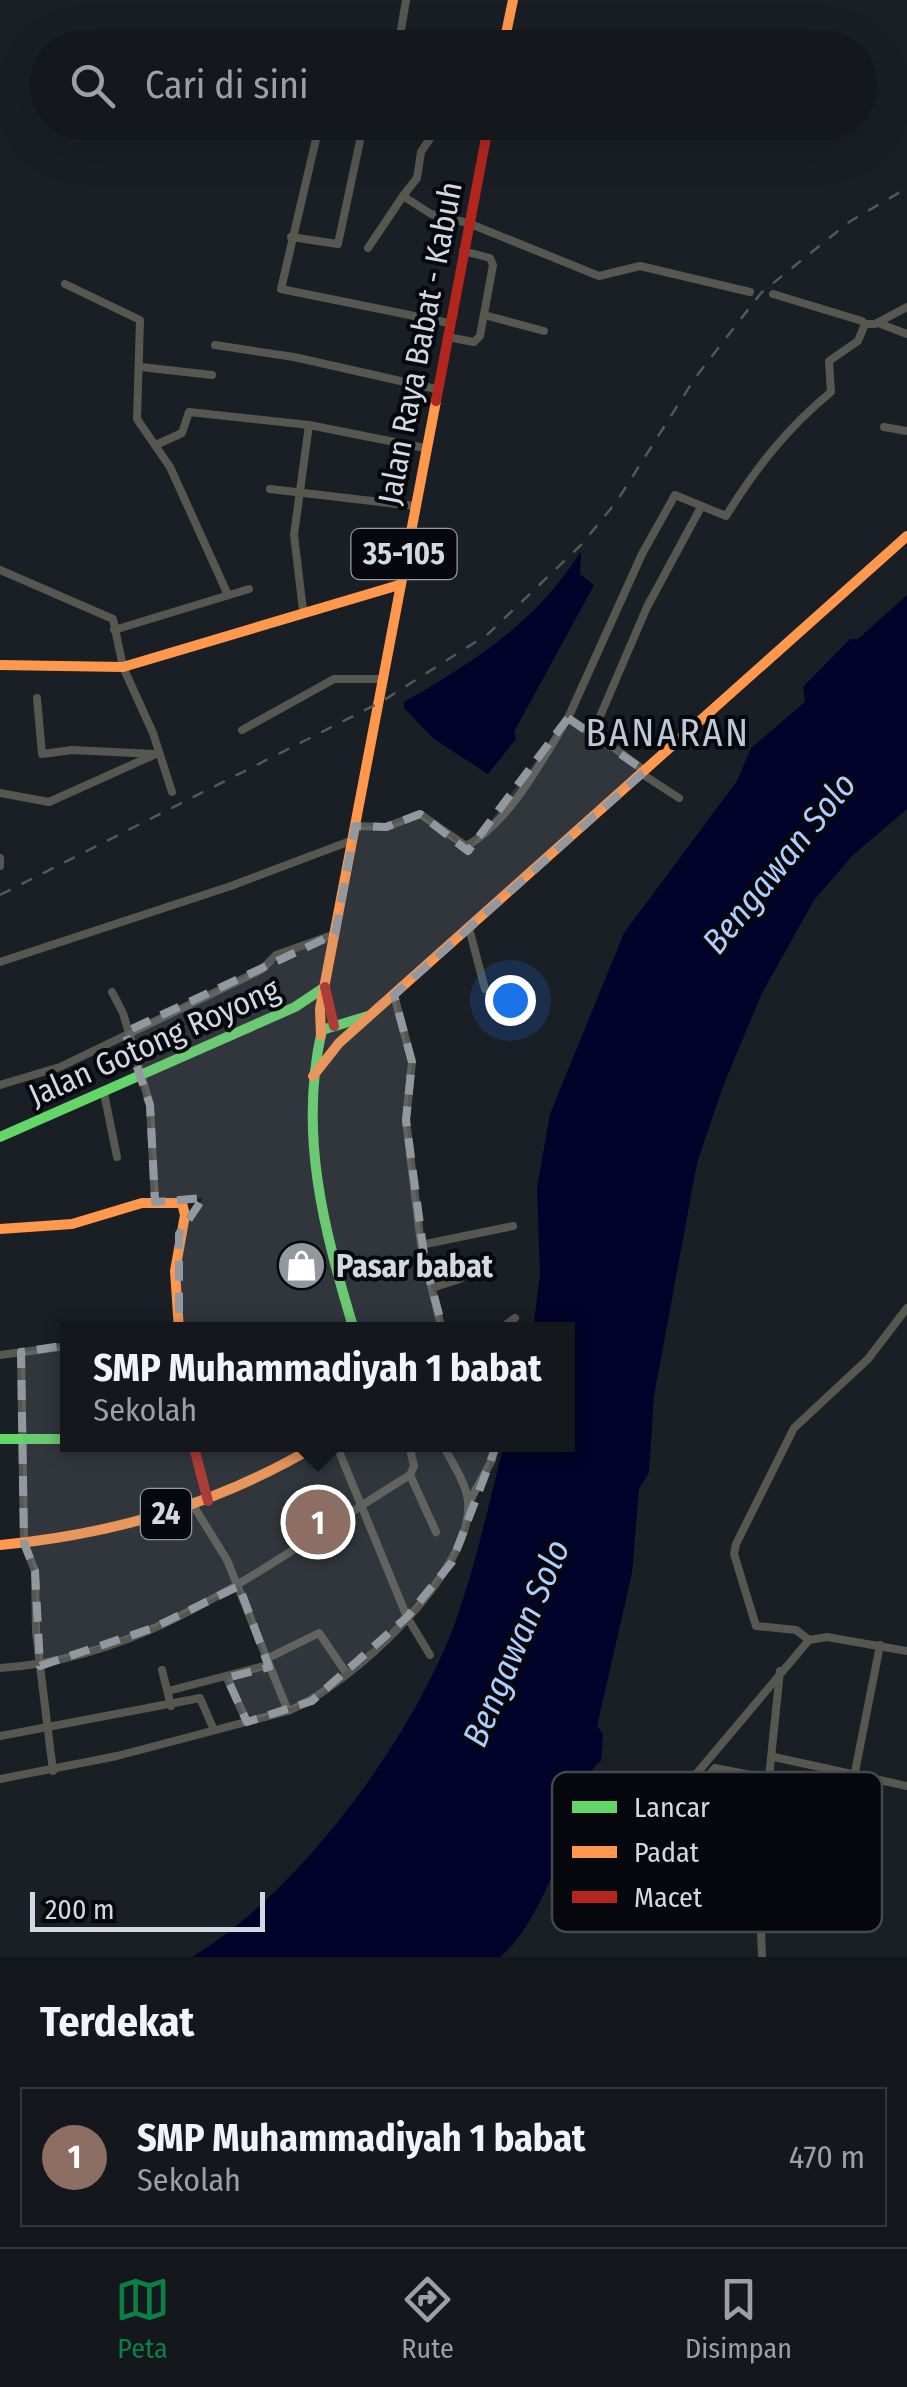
<!DOCTYPE html>
<html lang="id">
<style>
:root{--surface:#14171c;--page:#212429;--text:#f1f3f6;--muted:#9d9fa3;--line:#33363b;--accent:#0b8043}
body{margin:0;font-family:"Fira Sans Condensed",sans-serif;background:var(--page);color:var(--text)}
.scale{position:absolute;left:30px;bottom:25px;width:235px;box-sizing:border-box;padding-left:10px;border:5px solid #d4d9e1;border-top:0;font-size:28px;line-height:35px;white-space:nowrap;color:#d4d9e1;-webkit-text-stroke:8px #06080d;paint-order:stroke}
.you{position:absolute;left:510px;top:1000px;width:35px;height:35px;margin:-25px;border:8px solid #fff;border-radius:50%;background:#1a73e8;box-shadow:0 0 0 15px #1a73e833}
.badge{display:grid;place-items:center;width:65px;height:65px;border-radius:50%;background:var(--accent);color:#fff;font-size:32px;font-weight:700}
.pin{position:absolute;translate:-50% -50%;border:5px solid #fff;box-shadow:0 2px 10px #0006}
.popup{position:absolute;left:60px;top:1322px;width:515px;height:130px;box-sizing:border-box;display:grid;place-content:center;border-radius:0px;background:var(--surface);filter:drop-shadow(0 2px 8px #0005);font-size:32px;white-space:nowrap;color:var(--muted)}
.popup b{font-size:38px;color:var(--text)}
.popup::after{content:'';position:absolute;left:50%;top:100%;margin-left:-20px;border:20px solid transparent;border-top-color:var(--surface)}
.list{margin:0;padding:0;list-style:none}
h2{display:flex;justify-content:space-between;align-items:center;height:130px;margin:0;padding:0 40px;font-size:42px}
h2 small{font-size:32px;font-weight:400;color:var(--muted)}
.list li{display:grid;grid-template-columns:65px 1fr auto;gap:30px;align-items:center;box-sizing:border-box;height:140px;margin:0 20px 20px;padding:0 20px;border:2px solid var(--line);border-radius:0px}
.list b{display:block;font-size:38px;white-space:nowrap}
.list p{margin:0;font-size:32px;white-space:nowrap;color:var(--muted)}
.list em{font-size:32px;font-style:normal;color:var(--muted)}
.icon{flex:none;width:55px;height:55px;fill:none;stroke:currentColor;stroke-width:2;stroke-linecap:round;stroke-linejoin:round}
.map{position:relative;flex:none;width:907px;height:1957px;overflow:hidden}
.search{position:absolute;background:var(--surface);box-shadow:0 10px 40px #0002;left:30px;right:30px;top:30px;height:110px;display:flex;align-items:center;gap:25px;box-sizing:border-box;padding:0 35px;border-radius:55px;color:var(--muted);font-size:38px}
.sheet{height:290px;background:var(--surface)}
nav{display:flex;justify-content:space-around;align-items:center;box-sizing:border-box;height:140px;border-top:2px solid var(--line);background:var(--surface);font-size:28px;color:var(--muted)}
nav a{display:grid;justify-items:center;gap:5px}
nav .on{color:var(--accent)}
.map>svg:first-child{display:block}
.water{fill:#02032a}
.lines{fill:none;stroke-linecap:round;stroke-linejoin:round}
.street{stroke:#56574f;stroke-width:8}
.fast{stroke:#63d668;stroke-width:10}
.slow{stroke:#ff974d;stroke-width:10}
.jam{stroke:#b3261e;stroke-width:10}
.rail{stroke:#565756;stroke-width:2.5;stroke-dasharray:12 12;stroke-linecap:butt}
.marked{fill:#93989f;fill-opacity:0.2;stroke:#93989f;stroke-width:8;stroke-dasharray:20 12;stroke-linejoin:round}
.labels{text-anchor:middle;stroke-width:8;stroke-linejoin:round;paint-order:stroke}
.shield{fill:#06080d;stroke:#969aa1;stroke-width:2.5}
.shield-label{font-size:30px;font-weight:bold;fill:#d4d9e1}
.street-label{font-size:32px;fill:#d4d9e1;stroke:#06080d}
.poi-label{font-size:32px;font-weight:bold;fill:#d4d9e1;stroke:#06080d;text-anchor:start}
.water-label{font-size:35px;font-style:italic;fill:#adcefe;stroke:#06080d}
.quarter-label{font-size:38px;letter-spacing:2.5px;fill:#bec9d8;stroke:#06080d}
.key{fill:#06080d;stroke:#44474d;stroke-width:2.5}
.key-label{font-size:28px;fill:#d4d9e1}
</style>
<div class="map">
<svg width="907" height="1957" viewBox="0 0 907 1957">
<rect width="100%" height="100%" fill="#1a1f25"/>
<g class="water">
<path d="M581,551l-1,23 14,11 -80,147 2,7 -28,35 -54,-35 -30,-31v-6c70,-40 134,-81 177,-151z"/>
<path d="M907,595v214l-54,46 -39,45 -53,95 -39,94 -25,74 -43,233 -5,76 -10,17 -7,84 -35,153 6,8 -2,27c-20,16 -16,40 -26,63 -18,38 -41,106 -75,133h-308c107,-64 222,-220 264,-337 20,-56 33,-117 48,-175l64,-1v-114l-35,-1 7,-55 -3,-86 13,-74 74,-181 113,-152 14,-33 54,-46 -2,-15 47,-48h8z"/>
</g>
<g class="lines">
<g class="street">
<path d="M398,48l8,-48"/>
<path d="M320,122l-39,167 168,34"/>
<path d="M403,196l14,-18 4,-26 10,-15"/>
<path d="M291,237l47,7 26,-122"/>
<path d="M368,248l35,-52 28,18 37,9 131,53 41,-10 110,26"/>
<path d="M65,284l75,36 -3,99 33,48 58,128"/>
<path d="M484,315l60,16"/>
<path d="M878,323l29,11"/>
<path d="M865,324h10l32,-17"/>
<path d="M447,337l27,5 6,-6 13,-71 -3,-7 -27,-7"/>
<path d="M215,345l79,12 142,32"/>
<path d="M141,367l71,8"/>
<path d="M884,427l23,4"/>
<path d="M158,444l24,-11 7,-21 120,13 116,23"/>
<path d="M270,489l144,17"/>
<path d="M0,570l113,49 10,48 30,66 19,59"/>
<path d="M303,610l-9,-75 15,-110"/>
<path d="M114,630l135,-41"/>
<path d="M37,698l5,56 30,-4 82,4"/>
<path d="M568,718l74,-164 33,-59 51,21c30,-48 61,-88 105,-124l-2,-31 29,-20 7,-17 -3,-3 -89,-27"/>
<path d="M242,730l92,-51h50"/>
<path d="M591,730l54,41"/>
<path d="M642,774l37,24"/>
<path d="M0,793l49,9 109,-49"/>
<path d="M355,826l31,1 34,-13 46,32c44,-24 76,-86 102,-128l18,12 9,-2 52,-121 54,-100"/>
<path d="M0,858v8"/>
<path d="M469,928l16,61"/>
<path d="M0,962l231,-76 122,-46"/>
<path d="M112,992l11,21 27,92 5,97"/>
<path d="M394,995l18,67 -6,58 15,125 21,85"/>
<path d="M0,1085l60,-18 201,-97 15,-15 59,-21"/>
<path d="M104,1093l13,64"/>
<path d="M421,1245l92,-19"/>
<path d="M432,1288l28,-9"/>
<path d="M499,1330l16,-12"/>
<path d="M21,1352l3,191 11,28 1,62 17,138"/>
<path d="M0,1355l68,-9"/>
<path d="M336,1444l71,173 23,38"/>
<path d="M410,1475l26,57"/>
<path d="M469,1502l23,-42 3,-16"/>
<path d="M193,1505l34,55 61,151"/>
<path d="M809,1640l-13,-10 -40,-4 -22,-72 2,-10 58,-116 74,-69 39,-51"/>
<path d="M266,1659l53,-26 28,41"/>
<path d="M0,1668c157,-10 280,-114 410,-193l4,-9 -5,-22"/>
<path d="M162,1670l9,36"/>
<path d="M227,1678l20,44"/>
<path d="M168,1691l100,-26"/>
<path d="M0,1736l200,-38 14,32"/>
<path d="M774,1757l133,29"/>
<path d="M855,1772l25,-127"/>
<path d="M0,1779l117,-23 171,-45c60,-24 187,-140 180,-210 -2,-18 -17,-41 -26,-57"/>
<path d="M681,1807l34,-39 56,11"/>
<path d="M708,1883l5,-46 8,-16 9,-3 35,8"/>
<path d="M758,1896l-135,-35 186,-221 18,-3 80,14"/>
<path d="M762,1957l-3,-83 21,-203"/>
</g>
<g class="fast">
<path d="M0,1137l295,-130 30,-20"/>
<path d="M354,1330c-30,-100 -56,-196 -32,-300l46,-14"/>
<path d="M0,1439h68"/>
</g>
<g class="slow">
<path d="M503,48l10,-48"/>
<path d="M0,665l123,2 276,-82"/>
<path d="M321,1035l-1,-26 116,-608"/>
<path d="M313,1076l26,-33 568,-507"/>
<path d="M0,1229l72,-5 70,-21h40l3,12 -10,56 4,59"/>
<path d="M0,1545c115,-11 219,-41 319,-101"/>
</g>
<g class="jam">
<path d="M436,401l53,-279"/>
<path d="M325,987l9,39"/>
<path d="M193,1444l15,57"/>
</g>
<path class="rail" d="M0,895l381,-193 107,-68 93,-89 36,-44 78,-123 66,-85 88,-71 58,-34"/>
</g>
<path class="marked" d="M568,718l77,53 -251,224 18,67 -6,58 19,142 23,86 46,77 1,24 -43,113 -45,55 -95,84 -65,21 -20,-44 42,-11 -30,-81 -86,42 -113,38 -5,-95 -11,-28 -3,-191 158,-23v-95l24,-36 -48,4 -5,-97 -25,-73 210,-98 20,-108 31,1 34,-13 48,37z"/>
<defs>
<symbol id="shop-disc" viewBox="-11 -11 22 22"><circle r="9.5" fill="#93989f" stroke="#06080d"/><path d="M-5-2.5h2.3a2.7 3.5 0 0 1 5.4 0H5L5.5 6h-11ZM-1.5-2.5h3a1.5 2.3 0 0 0-3 0Z" fill="#fff"/></symbol>
</defs>
<g fill-rule="evenodd">
<use href="#shop-disc" x="274" y="1238" width="55" height="55"/>
</g>
<g class="labels">
<g class="shield">
<rect x="351.5" y="529" width="105" height="50" rx="8"/>
<rect x="141" y="1489" width="50" height="50" rx="8"/>
</g>
<g class="shield-label">
<text x="404" y="564">35-105</text>
<text x="166" y="1524">24</text>
</g>
<g class="street-label">
<text transform="translate(420 343) rotate(-79)" y="11">Jalan Raya Babat - Kabuh</text>
<text transform="translate(154 1042) rotate(-24)" y="11">Jalan Gotong Royong</text>
</g>
<g class="poi-label">
<text x="336" y="1277">Pasar babat</text>
</g>
<g class="water-label">
<text transform="translate(779 863) rotate(-51)" y="12">Bengawan Solo</text>
<text transform="translate(516 1643) rotate(-67)" y="12">Bengawan Solo</text>
</g>
<g class="quarter-label">
<text x="668" y="746">BANARAN</text>
</g>
</g>
<rect x="552" y="1772" width="330" height="160" rx="15" class="key"/>
<rect x="572" y="1801" width="45" height="12" fill="#63d668"/>
<rect x="572" y="1846" width="45" height="12" fill="#ff974d"/>
<rect x="572" y="1891" width="45" height="12" fill="#b3261e"/>
<g class="key-label">
<text x="634" y="1817">Lancar</text>
<text x="634" y="1862">Padat</text>
<text x="634" y="1907">Macet</text>
</g>
</svg>
<div class="scale">200 m</div>
<div class="you"></div>
<div class="pin badge" style="left:318px;top:1522px;background:#8d6e63">1</div>
<div class="popup"><b>SMP Muhammadiyah 1 babat</b>Sekolah</div>
<div class="search"><svg class="icon" aria-label="search" viewBox="0 0 24 24"><circle cx="10" cy="10" r="6"/><path d="M15 15l6 6"/></svg>Cari di sini</div>
</div>
<section class="sheet">
<h2>Terdekat<small></small></h2>
<ul class="list">
<li><span class="badge" style="background:#8d6e63">1</span><div><b>SMP Muhammadiyah 1 babat</b><p>Sekolah</p></div><em>470 m</em></li>
</ul>
</section>
<nav>
<a class="on"><svg class="icon" aria-label="map" viewBox="0 0 24 24"><path d="M3 6l6-2 6 2 6-2v14l-6 2-6-2-6 2zM9 4v14M15 6v14"/></svg>Peta</a>
<a><svg class="icon" aria-label="directions" viewBox="0 0 24 24"><path d="M12 3l9 9-9 9-9-9zM9 14v-3h6M13 9l2 2-2 2"/></svg>Rute</a>
<a><svg class="icon" aria-label="saved" viewBox="0 0 24 24"><path d="M7 4h10v16l-5-4-5 4z"/></svg>Disimpan</a>
</nav>
